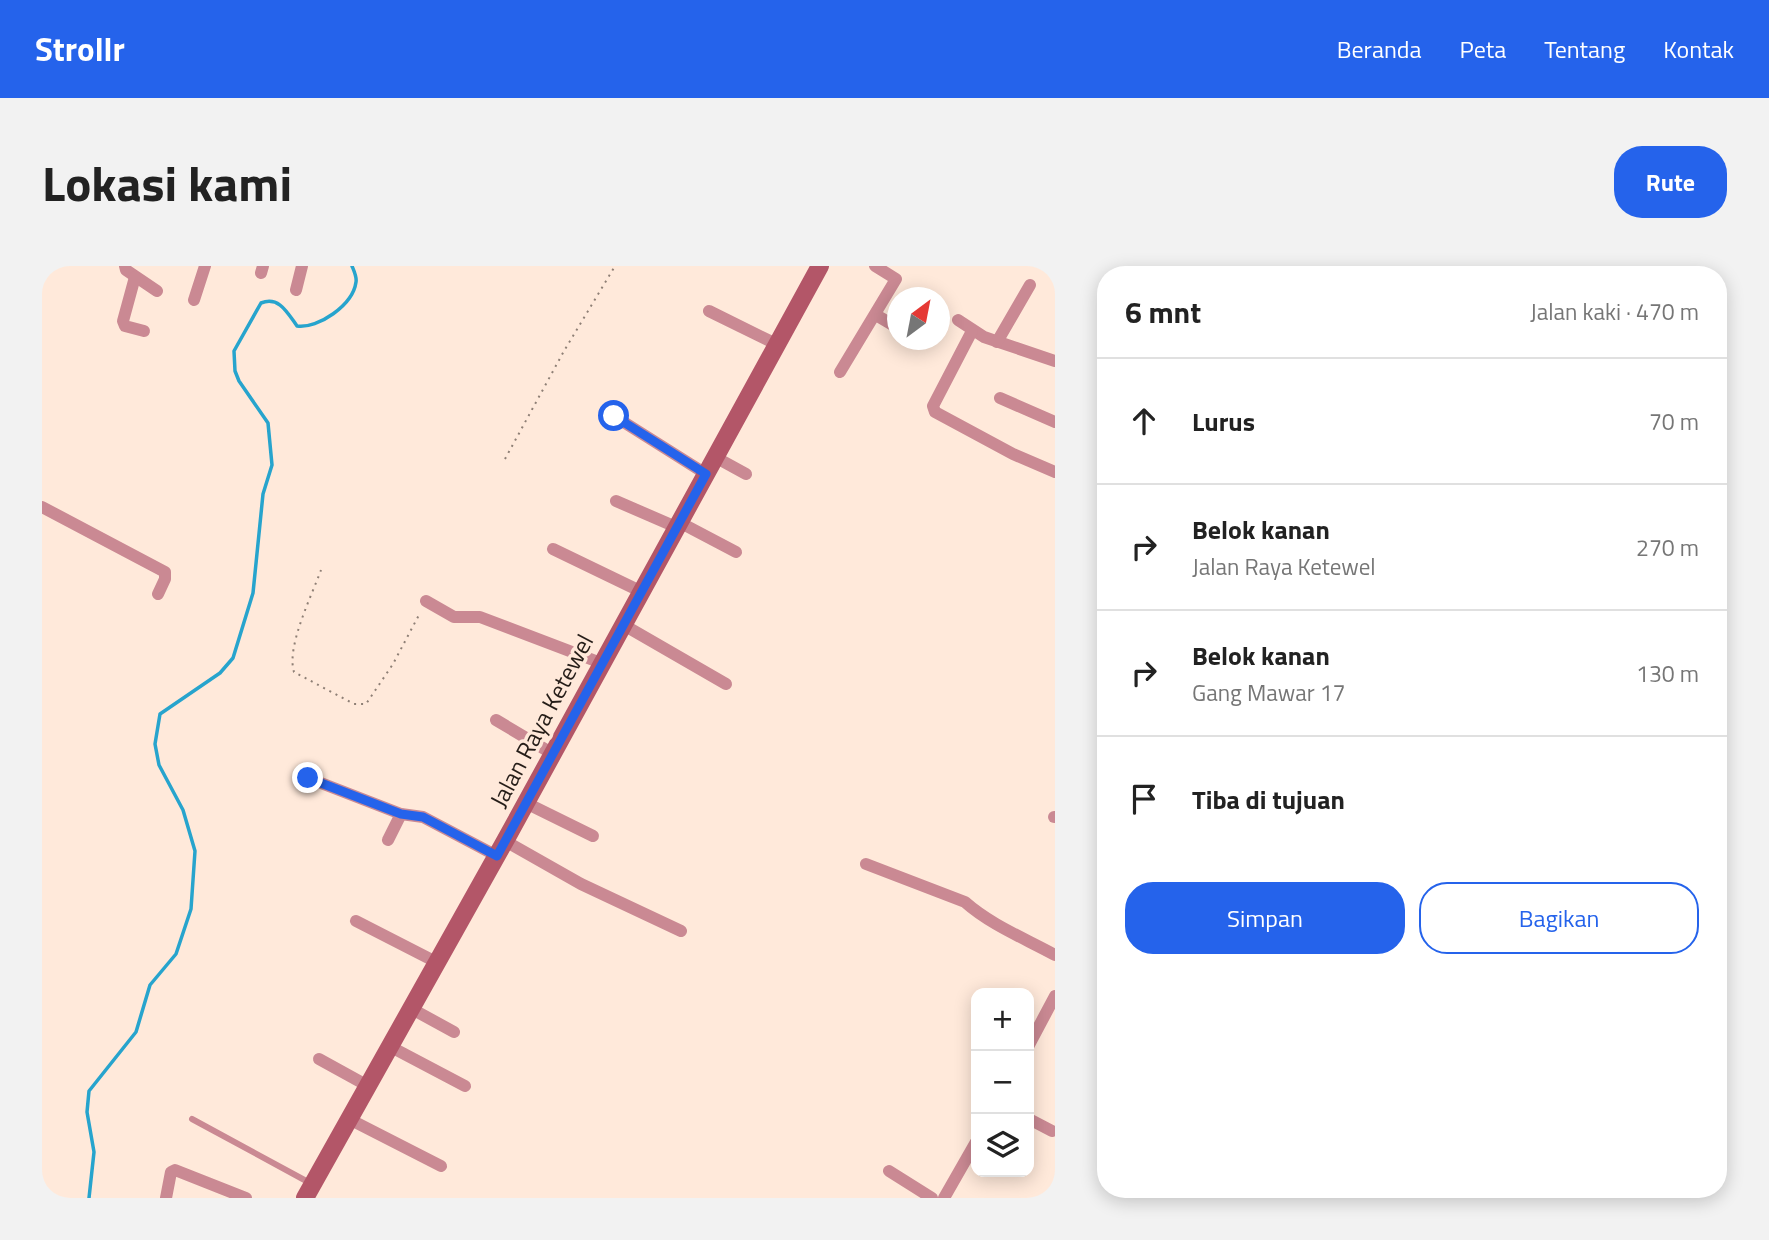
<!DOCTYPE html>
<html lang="id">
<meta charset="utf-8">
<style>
:root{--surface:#fff;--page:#f2f2f2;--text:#222;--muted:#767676;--line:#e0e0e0;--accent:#2563eb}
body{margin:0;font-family:"Titillium Web",sans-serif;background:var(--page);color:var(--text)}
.controls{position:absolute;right:21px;bottom:21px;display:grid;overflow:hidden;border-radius:14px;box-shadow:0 4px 18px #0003}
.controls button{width:63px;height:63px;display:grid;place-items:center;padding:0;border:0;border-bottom:2px solid var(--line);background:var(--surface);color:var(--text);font:35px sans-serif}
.compass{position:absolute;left:845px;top:21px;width:63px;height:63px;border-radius:50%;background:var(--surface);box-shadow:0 4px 18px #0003;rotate:32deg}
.stop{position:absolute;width:21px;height:21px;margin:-16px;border:5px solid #2563eb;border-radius:50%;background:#fff}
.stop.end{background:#2563eb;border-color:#fff;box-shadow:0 2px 7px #0008}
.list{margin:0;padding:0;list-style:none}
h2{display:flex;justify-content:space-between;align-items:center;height:91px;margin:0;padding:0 28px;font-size:30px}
h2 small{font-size:23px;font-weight:400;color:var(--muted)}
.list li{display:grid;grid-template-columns:46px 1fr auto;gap:21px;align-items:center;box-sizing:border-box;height:126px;padding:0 28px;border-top:2px solid var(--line)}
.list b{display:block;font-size:26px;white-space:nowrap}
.list p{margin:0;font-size:23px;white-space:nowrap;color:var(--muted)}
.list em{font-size:23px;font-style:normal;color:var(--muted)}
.actions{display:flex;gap:14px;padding:21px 28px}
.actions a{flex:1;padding:16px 0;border:2px solid var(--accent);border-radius:28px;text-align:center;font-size:24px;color:var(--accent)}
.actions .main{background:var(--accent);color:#fff}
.icon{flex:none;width:38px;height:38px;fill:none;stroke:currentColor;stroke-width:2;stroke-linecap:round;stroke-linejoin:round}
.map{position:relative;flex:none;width:1013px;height:932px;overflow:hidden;border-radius:28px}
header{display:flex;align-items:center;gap:42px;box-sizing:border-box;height:98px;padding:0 35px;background:var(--accent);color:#fff}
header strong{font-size:33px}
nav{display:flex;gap:38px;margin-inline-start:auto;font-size:24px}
.intro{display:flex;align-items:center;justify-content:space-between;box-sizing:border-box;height:168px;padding:0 42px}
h1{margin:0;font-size:49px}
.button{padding:18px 32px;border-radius:28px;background:var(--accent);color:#fff;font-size:24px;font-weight:700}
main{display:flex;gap:42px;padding:0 42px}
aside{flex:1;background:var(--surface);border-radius:28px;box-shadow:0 4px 18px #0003}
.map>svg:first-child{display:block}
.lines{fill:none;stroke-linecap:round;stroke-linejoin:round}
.stream{stroke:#27a4cd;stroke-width:3.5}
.path{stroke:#8e7f75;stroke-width:2;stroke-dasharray:2 5;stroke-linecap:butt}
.lane{stroke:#ca8993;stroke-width:6}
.street{stroke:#ca8993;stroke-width:12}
.secondary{stroke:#b35668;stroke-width:18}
.route{stroke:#2563eb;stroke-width:9}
.labels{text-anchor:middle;stroke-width:7;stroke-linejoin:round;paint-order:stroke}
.street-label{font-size:24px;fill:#251d18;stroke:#ffe9da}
</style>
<header>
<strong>Strollr</strong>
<nav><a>Beranda</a><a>Peta</a><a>Tentang</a><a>Kontak</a></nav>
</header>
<div class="intro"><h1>Lokasi kami</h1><a class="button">Rute</a></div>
<main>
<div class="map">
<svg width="1013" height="932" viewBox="0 0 1013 932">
<rect width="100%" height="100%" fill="#ffe9da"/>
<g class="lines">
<path class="stream" d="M47,932l5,-46 -7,-40 2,-21 47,-59 14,-47 26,-31 15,-45 4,-58 -12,-41 -24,-45 -4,-21 5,-30 60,-41 13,-15 20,-65 10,-99 9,-29 -4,-42 -29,-42 -4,-10 -1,-20 27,-48c18,-7 26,9 36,23 21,3 56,-21 59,-44 1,-5 -2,-11 -4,-16"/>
<g class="path">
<path d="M463,193l59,-108 51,-85"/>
<path d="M279,304c-9,25 -35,77 -27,102l60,32h12l27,-40 27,-51"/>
</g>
<path class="lane" d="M150,853l118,64"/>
<g class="street">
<path d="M83,0l1,4 31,21"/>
<path d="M219,7l2,-7"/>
<path d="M93,11l-12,44 2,5 19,5"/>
<path d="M254,24l6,-24"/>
<path d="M152,34l11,-34"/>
<path d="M667,45l67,33"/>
<path d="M834,49l22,13"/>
<path d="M916,54l26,17 71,24"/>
<path d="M930,65l-39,75 2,6 78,42 42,18"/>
<path d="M955,76l33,-57"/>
<path d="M798,106l56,-93 -21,-13"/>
<path d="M958,132l55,24"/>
<path d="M572,150l92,58"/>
<path d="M673,191l31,17"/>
<path d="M574,235l60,26"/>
<path d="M0,241l123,65v7l-7,15"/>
<path d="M637,256l57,30"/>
<path d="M511,283l87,42"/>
<path d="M384,335l28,16h26l121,46"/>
<path d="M580,358l104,60"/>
<path d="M454,454l57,34"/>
<path d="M266,512l93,36 22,3 74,39"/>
<path d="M484,537l67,33"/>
<path d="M1012,551h1"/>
<path d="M346,574l13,-26"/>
<path d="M463,575l76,43 100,47"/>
<path d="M824,598l99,38c26,23 59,36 90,53"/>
<path d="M314,655l82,42"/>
<path d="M370,743l42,23"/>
<path d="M987,779l26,-49"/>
<path d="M349,781l74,39"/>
<path d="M277,793l49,27"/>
<path d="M307,853l92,47"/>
<path d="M987,853l23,12"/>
<path d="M847,905l43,27"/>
<path d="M124,932l5,-26 4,-2 71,28"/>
<path d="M902,932l32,-56"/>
</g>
<path class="secondary" d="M263,932l200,-357 315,-575"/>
</g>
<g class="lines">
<path class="route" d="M266,512l93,36 22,3 74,39 209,-382 -92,-58"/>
</g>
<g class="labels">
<g class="street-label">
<text transform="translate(500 455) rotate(-62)" y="8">Jalan Raya Ketewel</text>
</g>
</g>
</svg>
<div class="controls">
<button>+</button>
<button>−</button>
<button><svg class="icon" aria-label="layers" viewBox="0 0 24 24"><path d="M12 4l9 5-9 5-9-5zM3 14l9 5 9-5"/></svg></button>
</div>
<svg class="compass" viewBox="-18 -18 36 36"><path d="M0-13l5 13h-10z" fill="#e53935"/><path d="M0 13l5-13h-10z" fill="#767676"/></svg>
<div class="stop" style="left:572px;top:150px"></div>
<div class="stop end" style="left:266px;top:512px"></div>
</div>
<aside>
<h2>6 mnt<small>Jalan kaki · 470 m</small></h2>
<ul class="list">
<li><svg class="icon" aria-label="ahead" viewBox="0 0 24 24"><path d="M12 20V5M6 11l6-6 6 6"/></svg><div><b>Lurus</b></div><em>70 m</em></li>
<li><svg class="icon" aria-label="right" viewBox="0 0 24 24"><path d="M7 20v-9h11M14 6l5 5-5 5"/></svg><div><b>Belok kanan</b><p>Jalan Raya Ketewel</p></div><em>270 m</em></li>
<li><svg class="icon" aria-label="right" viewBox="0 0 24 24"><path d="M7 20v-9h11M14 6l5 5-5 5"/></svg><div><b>Belok kanan</b><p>Gang Mawar 17</p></div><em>130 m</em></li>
<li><svg class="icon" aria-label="arrive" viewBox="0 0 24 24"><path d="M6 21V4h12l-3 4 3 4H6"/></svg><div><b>Tiba di tujuan</b></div></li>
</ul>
<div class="actions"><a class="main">Simpan</a><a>Bagikan</a></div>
</aside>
</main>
